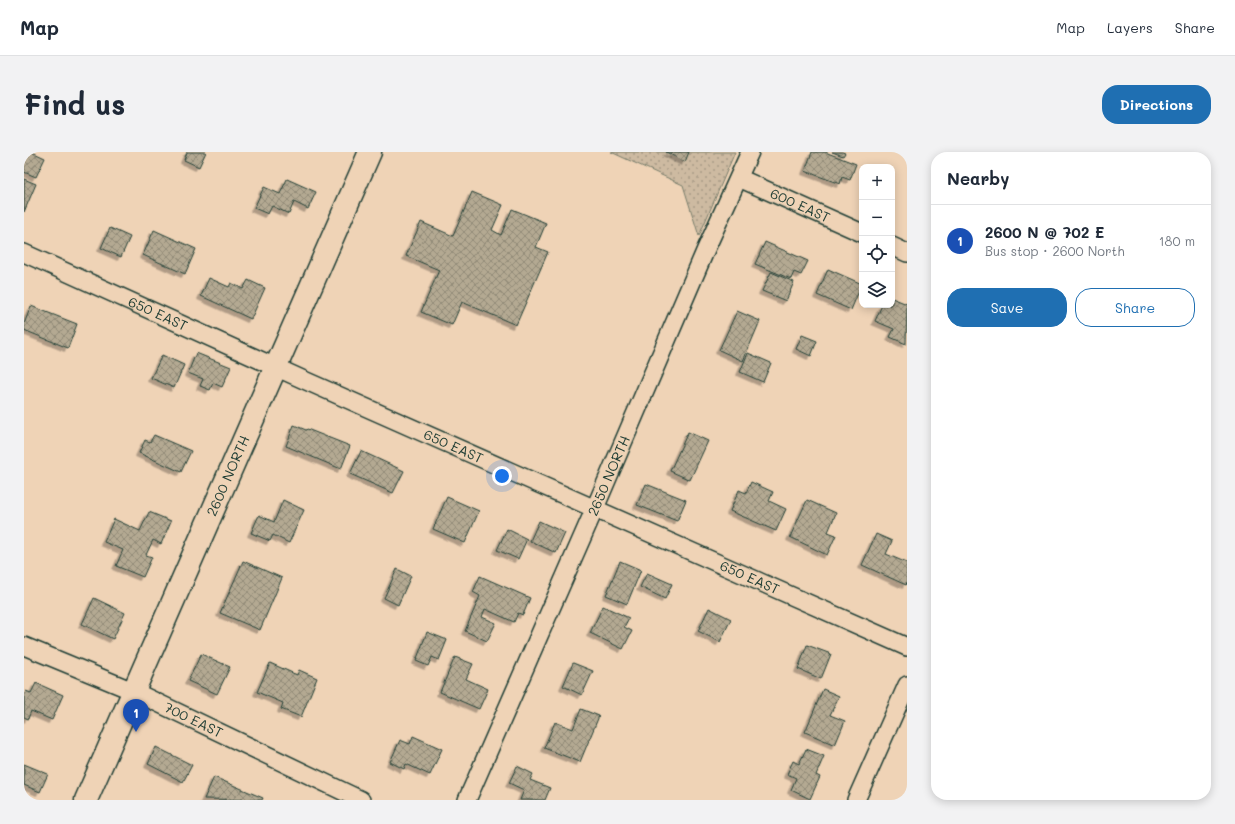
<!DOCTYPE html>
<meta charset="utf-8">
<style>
:root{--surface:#fff;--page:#f2f2f3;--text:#1f2937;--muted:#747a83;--line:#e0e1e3;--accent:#1f6fb2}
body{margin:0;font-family:Mali,sans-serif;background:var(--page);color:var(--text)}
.controls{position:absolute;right:12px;top:12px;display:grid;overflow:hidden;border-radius:8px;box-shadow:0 2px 10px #0003}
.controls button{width:36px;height:36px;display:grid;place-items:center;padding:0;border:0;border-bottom:1px solid var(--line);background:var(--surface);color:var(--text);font:20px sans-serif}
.you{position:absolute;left:478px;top:324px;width:14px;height:14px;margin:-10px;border:3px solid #fff;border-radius:50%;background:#1a73e8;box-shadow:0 0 0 6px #1a73e833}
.badge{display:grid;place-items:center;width:26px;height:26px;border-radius:50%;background:var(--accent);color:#fff;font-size:13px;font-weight:700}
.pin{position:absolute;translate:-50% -33px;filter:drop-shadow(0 1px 2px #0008)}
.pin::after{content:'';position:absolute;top:21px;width:14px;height:12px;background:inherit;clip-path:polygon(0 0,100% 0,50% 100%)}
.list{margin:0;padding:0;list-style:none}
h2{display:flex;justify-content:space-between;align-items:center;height:52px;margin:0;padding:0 16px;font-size:17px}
h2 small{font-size:13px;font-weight:400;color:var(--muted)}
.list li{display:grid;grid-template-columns:26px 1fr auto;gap:12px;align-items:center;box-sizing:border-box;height:72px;padding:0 16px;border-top:1px solid var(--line)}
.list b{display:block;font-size:15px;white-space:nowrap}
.list p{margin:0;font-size:13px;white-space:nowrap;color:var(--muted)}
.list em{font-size:13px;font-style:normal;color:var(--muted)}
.actions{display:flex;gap:8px;padding:12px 16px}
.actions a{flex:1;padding:9px 0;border:1px solid var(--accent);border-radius:16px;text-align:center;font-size:14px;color:var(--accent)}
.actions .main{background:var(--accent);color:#fff}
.icon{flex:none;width:22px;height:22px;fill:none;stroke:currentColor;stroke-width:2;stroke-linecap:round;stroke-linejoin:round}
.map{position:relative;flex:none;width:883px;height:648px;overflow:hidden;border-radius:16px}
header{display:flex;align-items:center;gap:24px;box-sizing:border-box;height:56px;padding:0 20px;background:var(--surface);border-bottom:1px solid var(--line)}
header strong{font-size:19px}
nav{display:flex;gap:22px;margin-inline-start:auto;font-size:14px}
.intro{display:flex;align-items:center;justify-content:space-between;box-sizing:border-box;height:96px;padding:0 24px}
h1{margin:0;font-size:28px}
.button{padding:10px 18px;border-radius:16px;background:var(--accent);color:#fff;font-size:14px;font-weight:700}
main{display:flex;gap:24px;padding:0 24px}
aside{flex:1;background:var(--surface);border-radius:16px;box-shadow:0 2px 10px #0003}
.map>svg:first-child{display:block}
.green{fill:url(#green-dots);stroke:#767c6a}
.building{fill:url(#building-cross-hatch);stroke:#1f3d34;filter:url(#shadow)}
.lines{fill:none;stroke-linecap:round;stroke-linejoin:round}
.minor-casing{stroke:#1f3d34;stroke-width:20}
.secondary-casing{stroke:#1f3d34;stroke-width:25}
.minor{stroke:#efd3b6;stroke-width:17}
.secondary{stroke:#efd3b6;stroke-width:22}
.labels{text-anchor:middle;stroke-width:3;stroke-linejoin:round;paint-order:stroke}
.street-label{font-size:14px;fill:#1f3d34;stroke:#efd3b6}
</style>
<header>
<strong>Map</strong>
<nav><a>Map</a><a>Layers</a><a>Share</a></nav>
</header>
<div class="intro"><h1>Find us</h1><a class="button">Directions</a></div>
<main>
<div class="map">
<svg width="883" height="648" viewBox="0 0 883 648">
<defs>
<pattern id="green-dots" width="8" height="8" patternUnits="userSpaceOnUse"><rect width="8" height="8" fill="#cdbaa1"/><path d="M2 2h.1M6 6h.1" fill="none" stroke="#a69884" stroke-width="1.8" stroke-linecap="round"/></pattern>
<pattern id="building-cross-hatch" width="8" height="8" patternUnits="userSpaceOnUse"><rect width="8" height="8" fill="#b4a992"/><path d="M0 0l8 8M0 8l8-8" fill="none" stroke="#928b78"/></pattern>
<filter id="shadow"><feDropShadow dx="-3.5" dy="3.5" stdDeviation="0" flood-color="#0004"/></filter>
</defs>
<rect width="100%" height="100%" fill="#efd3b6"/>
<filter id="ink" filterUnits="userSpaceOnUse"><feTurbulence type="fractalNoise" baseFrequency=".025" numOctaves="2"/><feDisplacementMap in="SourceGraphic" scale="8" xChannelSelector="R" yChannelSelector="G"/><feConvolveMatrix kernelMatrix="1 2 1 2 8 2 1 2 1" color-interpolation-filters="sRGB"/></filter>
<g filter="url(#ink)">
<path class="green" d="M587,0h124l-36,84 -16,-51z"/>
<g class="building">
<path d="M0,0h8l13,6 -9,19 -12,-5z"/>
<path d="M163,0h19l-7,15 -15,-7z"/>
<path d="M642,0h23l-4,10z"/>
<path d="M788,0h13l31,12 -6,16 -8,-3 -2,7 -35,-13z"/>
<path d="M808,0h10l3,1 -2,3z"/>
<path d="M0,27l12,5 -12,28z"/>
<path d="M263,27l29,13 -8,17 -14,-7 -5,12 -17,-8 -4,8 -14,-6 10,-21 16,7z"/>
<path d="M448,40l31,13 -11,25 9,5 11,-26 34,14 -10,24 12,5 -32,73 -54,-23 -10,23 -31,-13 18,-42 -33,-14 15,-34 32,14z"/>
<path d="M86,76l20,9 -9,20 -20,-9z"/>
<path d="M130,78l42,19 -11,25 -42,-19z"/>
<path d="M741,90l43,19 -7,14 -7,-3 -3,7 -36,-15z"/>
<path d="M804,117l34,15 -11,26 -34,-15z"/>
<path d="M747,120l23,10 -8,19 -24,-10z"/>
<path d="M185,126l20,9 2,-4 12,6 5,-9 17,8 -14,31 -50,-23z"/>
<path d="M868,146l15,6 -1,40 -16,-7 4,-8 -19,-8 7,-16h10z"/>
<path d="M7,154l46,18 -9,24 -44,-18v-6z"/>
<path d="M713,159l23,10 -17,40 -24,-11z"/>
<path d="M778,183l15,6 -6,15 -15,-7z"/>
<path d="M172,201l35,14 -9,20 -9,-4 -3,7 -10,-4 3,-7 -15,-6z"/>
<path d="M724,201l23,10 -8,19 -23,-10z"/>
<path d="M138,203l22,10 -10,23 -23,-10z"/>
<path d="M270,273l12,5 1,-1 43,17 -9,23 -55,-23z"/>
<path d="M664,280l20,9 -18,39 -20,-9z"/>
<path d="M130,283l37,16 -10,21 -42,-19 6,-13 5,2z"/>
<path d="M337,299l43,20 -11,22 -43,-19z"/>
<path d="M727,330l22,10 -4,9 17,8 -10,22 -46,-20 9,-21 7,3z"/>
<path d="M622,332l40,16 -9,21 -40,-16z"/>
<path d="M423,345l32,14 -14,32 -32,-14z"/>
<path d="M259,348l21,10 -15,33 -16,-8 -3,6 -19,-8 8,-18 15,7z"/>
<path d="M783,348l29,13 -8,19 8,3 -9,20 -37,-18z"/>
<path d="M125,360l22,9 -10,23 -8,-4 -7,15 6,2 -9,20 -27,-11 7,-16 -19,-8 10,-23 26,12z"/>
<path d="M515,369l26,12 -9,20 -26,-12z"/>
<path d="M483,377l20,10 -9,20 -21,-9z"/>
<path d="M852,382l16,7 -6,13 21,9v19l-1,3 -44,-20z"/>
<path d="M219,409l39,17 -22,52 -40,-17z"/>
<path d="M596,409l21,9 -14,34 -21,-9z"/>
<path d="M373,417l14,7 -13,29 -14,-7z"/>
<path d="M623,421l25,11 -7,15 -25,-12z"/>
<path d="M456,424l50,22 -7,17 -5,-2 -4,9 -29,-13 -3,8 14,6 -9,18 -22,-10 15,-35 -7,-4z"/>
<path d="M70,446l31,15 -12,26 -31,-15z"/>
<path d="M579,454l26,12 -5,9 8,4 -9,18 -33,-16z"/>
<path d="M685,456l22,11 -11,23 -22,-11z"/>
<path d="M403,480l20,8 -8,20 -7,-3 -4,9 -12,-5z"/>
<path d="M783,493l24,9 -10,25 -23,-10z"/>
<path d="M177,502l29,13 -13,27 -29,-13z"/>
<path d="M431,505l18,7 -7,15 22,10 -9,20 -39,-17z"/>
<path d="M246,511l27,12 2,-5 18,8 -16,39 -20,-8 2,-6 -26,-11z"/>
<path d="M549,511l20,8 -11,24 -19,-9z"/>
<path d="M12,531l27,12 -11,25 -21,-9 -3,8 -4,-2v-21l2,-5 5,2z"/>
<path d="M799,537l16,7 -9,19 15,6 -10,24 -30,-13z"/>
<path d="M557,557l18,7 -19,46 -36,-14 11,-26 18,7z"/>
<path d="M389,584l29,13 -12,26 -24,-11 -2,5 -14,-7 10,-22 10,4z"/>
<path d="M132,595l36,18 -9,17 -35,-18z"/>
<path d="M782,597l18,7 -8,19 4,2 -10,22 -19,-9 5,-12 -9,-4 6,-13 6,3z"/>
<path d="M0,612l24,10 -8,18 -16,-7z"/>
<path d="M493,614l16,8 -3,6 20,8 -5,12h-25l4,-10 -15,-7z"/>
<path d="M190,625l49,21 -1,2 -58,-1z"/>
</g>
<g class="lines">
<defs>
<g id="minor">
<path id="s1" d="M715,26l123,55"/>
<path d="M868,94l15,7"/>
<path id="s2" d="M0,101l280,127 603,267"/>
<path id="s3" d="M0,494l109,45 228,109"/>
<path id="s4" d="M443,648l128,-292 111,-259 44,-97"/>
<path d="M832,648l51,-115"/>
</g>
<g id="secondary">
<path id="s5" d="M62,648l284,-648"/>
</g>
</defs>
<use href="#minor" class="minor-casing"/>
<use href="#secondary" class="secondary-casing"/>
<use href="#minor" class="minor"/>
<use href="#secondary" class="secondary"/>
</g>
</g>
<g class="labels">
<g class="street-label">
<text dy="5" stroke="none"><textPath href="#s1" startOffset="67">600 EAST</textPath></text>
<text dy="5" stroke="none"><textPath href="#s2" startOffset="147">650 EAST</textPath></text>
<text dy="5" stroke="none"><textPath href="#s2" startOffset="471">650 EAST</textPath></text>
<text dy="5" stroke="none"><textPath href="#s5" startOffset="354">2600 NORTH</textPath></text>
<text dy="5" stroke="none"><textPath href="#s4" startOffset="354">2650 NORTH</textPath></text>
<text dy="5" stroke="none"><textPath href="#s2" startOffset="795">650 EAST</textPath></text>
<text dy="5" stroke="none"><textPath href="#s3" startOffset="185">700 EAST</textPath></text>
</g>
</g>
</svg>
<div class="controls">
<button>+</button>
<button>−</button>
<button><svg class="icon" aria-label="locate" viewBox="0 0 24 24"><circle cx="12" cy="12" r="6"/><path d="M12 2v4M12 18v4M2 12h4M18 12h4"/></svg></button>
<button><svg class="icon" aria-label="layers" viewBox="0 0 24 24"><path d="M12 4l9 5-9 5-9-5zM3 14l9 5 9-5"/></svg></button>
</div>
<div class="you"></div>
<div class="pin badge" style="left:112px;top:580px;background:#1a4fb4">1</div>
</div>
<aside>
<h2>Nearby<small></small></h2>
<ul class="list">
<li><span class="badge" style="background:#1a4fb4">1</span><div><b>2600 N @ 702 E</b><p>Bus stop · 2600 North</p></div><em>180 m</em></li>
</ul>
<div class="actions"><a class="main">Save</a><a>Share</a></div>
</aside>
</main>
